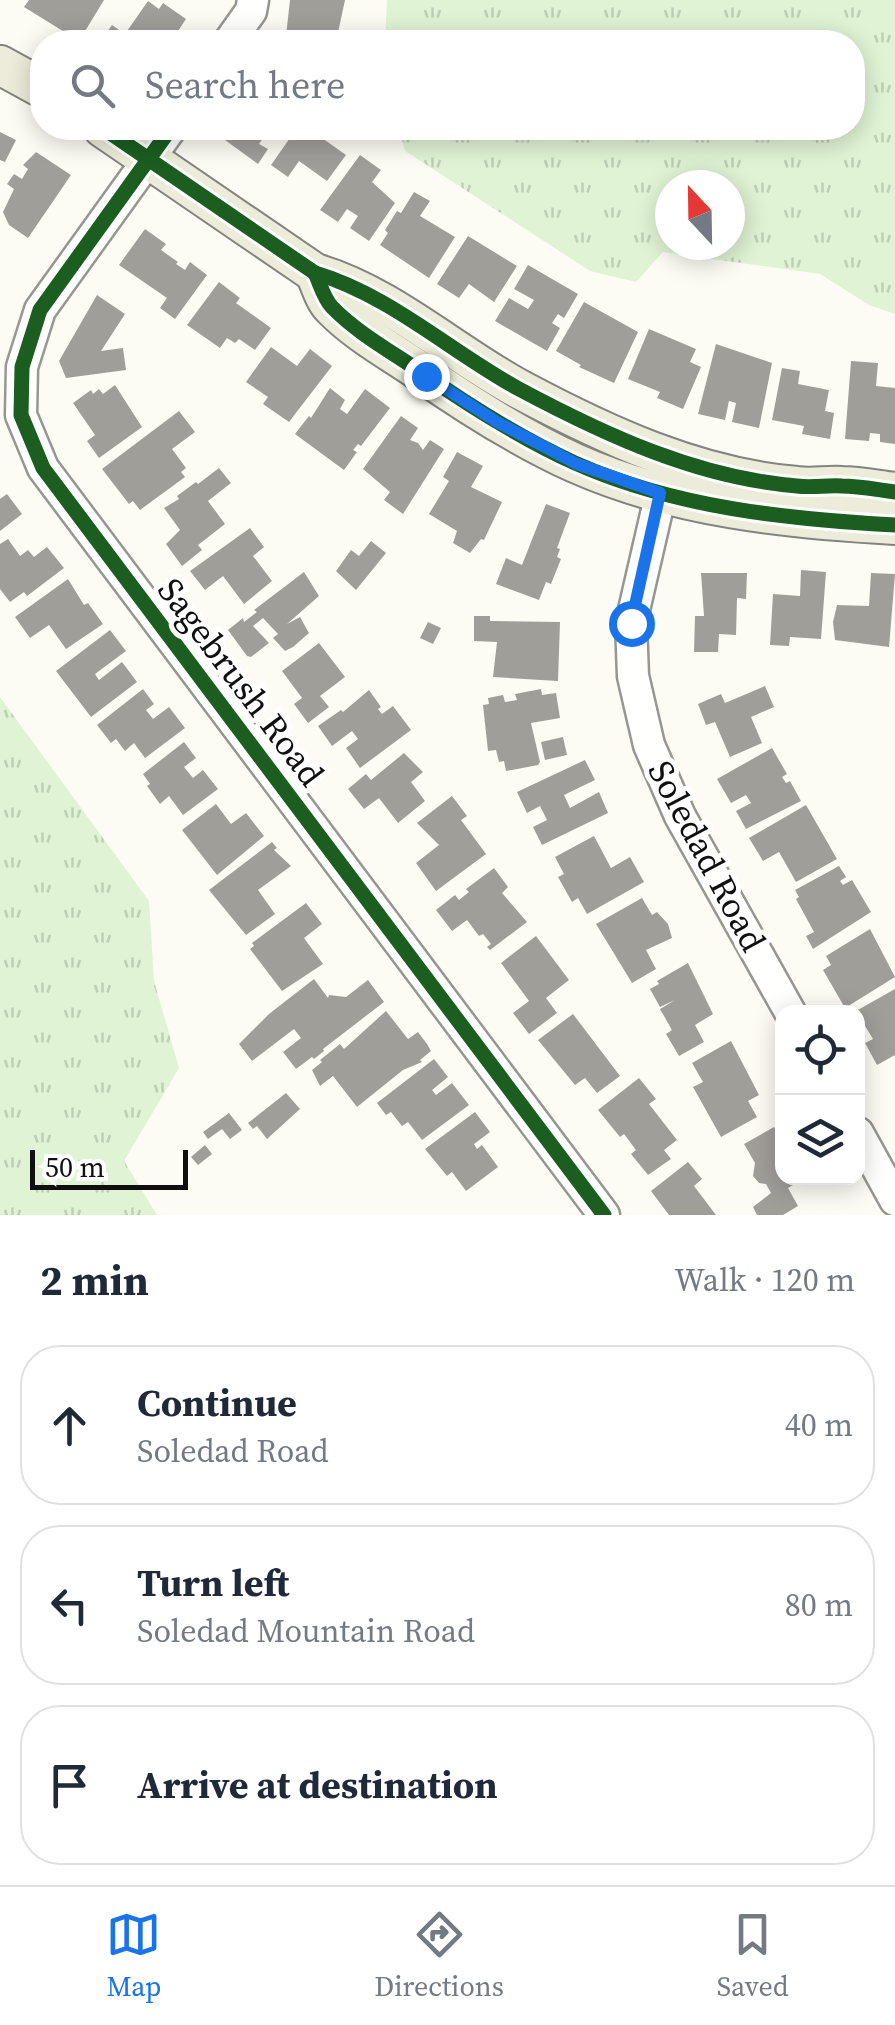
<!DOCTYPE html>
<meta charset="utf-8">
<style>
:root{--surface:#fff;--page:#f6f6f7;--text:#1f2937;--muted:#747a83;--line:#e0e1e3;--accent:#1a73e8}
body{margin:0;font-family:"Source Serif 4",serif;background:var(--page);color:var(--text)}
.controls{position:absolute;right:30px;bottom:30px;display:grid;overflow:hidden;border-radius:20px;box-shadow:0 5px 25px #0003}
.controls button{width:90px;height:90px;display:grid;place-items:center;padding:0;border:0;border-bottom:2px solid var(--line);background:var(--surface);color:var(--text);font:50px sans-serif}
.compass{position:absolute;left:655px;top:170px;width:90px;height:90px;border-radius:50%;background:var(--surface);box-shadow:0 5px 25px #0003;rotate:338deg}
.scale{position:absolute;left:30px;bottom:25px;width:158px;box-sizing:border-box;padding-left:10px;border:5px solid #0f0f0f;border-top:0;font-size:28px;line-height:35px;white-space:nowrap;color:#0f0f0f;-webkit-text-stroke:8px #fff;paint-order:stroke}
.stop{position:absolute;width:30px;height:30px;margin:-22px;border:8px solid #1a73e8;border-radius:50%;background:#fff}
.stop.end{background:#1a73e8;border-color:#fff;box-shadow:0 2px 10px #0008}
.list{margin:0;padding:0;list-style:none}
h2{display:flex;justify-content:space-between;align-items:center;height:130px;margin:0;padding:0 40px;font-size:42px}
h2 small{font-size:32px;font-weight:400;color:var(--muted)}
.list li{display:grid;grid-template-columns:65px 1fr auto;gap:30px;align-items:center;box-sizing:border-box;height:160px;margin:0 20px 20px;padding:0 20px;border:2px solid var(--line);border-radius:40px}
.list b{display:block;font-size:38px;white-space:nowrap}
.list p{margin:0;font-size:32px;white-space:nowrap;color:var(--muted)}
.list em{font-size:32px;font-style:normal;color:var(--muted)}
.icon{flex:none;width:55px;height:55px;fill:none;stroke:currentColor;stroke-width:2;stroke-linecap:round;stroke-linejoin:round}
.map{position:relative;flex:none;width:895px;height:1215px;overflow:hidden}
.search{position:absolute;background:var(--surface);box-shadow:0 5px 25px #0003;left:30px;right:30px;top:30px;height:110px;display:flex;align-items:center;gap:25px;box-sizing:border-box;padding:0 35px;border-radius:40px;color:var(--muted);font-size:38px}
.sheet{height:670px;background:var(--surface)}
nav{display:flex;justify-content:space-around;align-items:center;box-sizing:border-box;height:140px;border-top:2px solid var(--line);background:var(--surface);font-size:28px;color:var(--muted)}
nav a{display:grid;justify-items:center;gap:5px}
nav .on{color:var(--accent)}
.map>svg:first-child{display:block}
.grass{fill:url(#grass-tufts);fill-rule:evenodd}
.building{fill:#a09e99}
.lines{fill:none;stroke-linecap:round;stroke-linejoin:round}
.minor-casing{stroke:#969692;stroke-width:35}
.major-casing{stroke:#83837f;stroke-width:42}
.minor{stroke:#fffffd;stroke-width:30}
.major{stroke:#edecda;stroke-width:38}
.cycleway-casing{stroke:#fff;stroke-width:21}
.cycleway{stroke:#1b5e20;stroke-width:15}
.route{stroke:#1a73e8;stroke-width:12}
.labels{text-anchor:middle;stroke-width:10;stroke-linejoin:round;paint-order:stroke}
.street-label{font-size:35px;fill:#0f0f0f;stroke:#fff}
</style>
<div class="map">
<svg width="895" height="1215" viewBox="0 0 895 1215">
<defs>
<pattern id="grass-tufts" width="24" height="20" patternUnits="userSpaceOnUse" patternTransform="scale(2.5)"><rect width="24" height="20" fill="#e0f3d4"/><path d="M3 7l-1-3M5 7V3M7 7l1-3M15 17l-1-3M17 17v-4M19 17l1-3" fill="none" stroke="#bfcfb5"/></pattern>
</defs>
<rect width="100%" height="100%" fill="#fcfcf4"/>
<g class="grass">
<path d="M387,0h508v314l-26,-9 -49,-31 -157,-22 -27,30 -46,-11 -185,-120 -6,-23h453v-86h-467zM670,185h60v60h-60z"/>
<path d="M0,697l149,204 5,80 25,87 -55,93 33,54h-157z"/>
</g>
<g class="building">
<path d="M29,0h75l-25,41 -55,-34z"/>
<path d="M290,0h55l-9,42h-34l-16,-6z"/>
<path d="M148,1l11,8 4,-6 23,16 -12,18 -6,-5 -8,10h-60l12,-17 13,9z"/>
<path d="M217,128h53l-11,16 9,5 -10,15 -44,-32z"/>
<path d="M297,128h11l38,27 -19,26 -28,-20 -11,16 -17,-12z"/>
<path d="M0,132l16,8 -11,22 -5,-2z"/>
<path d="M36,152l35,23 -43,63 -19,-13 -6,-13 11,-23 -7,-5 7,-10 8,5 6,-10 -5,-4z"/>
<path d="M360,155l21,15 -9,12 23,21 -26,38 -19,-13 8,-12 -11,-7 -9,13 -18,-12z"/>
<path d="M414,192l16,9 -10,15 35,21 -26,41 -49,-33 8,-12 -3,-3 12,-19 4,2z"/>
<path d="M145,229l21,15 -5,6 17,12 -2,2 9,6 5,-8 17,13 -32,44 -15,-11 7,-10 -48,-33z"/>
<path d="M468,236l49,30 -23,36 -25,-18 -10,14 -22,-14z"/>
<path d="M528,265l50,29 -14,24 -6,-4 -6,9 8,5 -13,23 -52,-30 14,-23 19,11 6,-9 -20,-11z"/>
<path d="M219,282l21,16 -4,5 35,25 -16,22 -16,-11 -4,4 -8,-5 -7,10 -33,-23z"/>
<path d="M97,295l28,19 -24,37 22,-3 3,22 -60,8 -7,-17z"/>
<path d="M584,302l54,30 -24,51 -35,-16 2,-2 -25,-14z"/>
<path d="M649,329l47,20 -6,13 11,5 -18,42 -26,-11 3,-6 -32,-13z"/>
<path d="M716,344l56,19 -13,65 -27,-6 4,-19 -7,-2 -4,19 -27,-6z"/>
<path d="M271,347l26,19 13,-17 22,17 -43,56 -26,-18 5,-7 -22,-15z"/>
<path d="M851,361l27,2 -2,23 19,2v56l-15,-2v-8l-10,-1 -1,8 -24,-2z"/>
<path d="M782,368l18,3 -2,13 31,6 -4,21 9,2 -4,26 -28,-5 2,-8 -32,-6z"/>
<path d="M115,385l27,42 -43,31 -12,-17 8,-6 -22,-32 18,-13 2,4 6,-5 4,5z"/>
<path d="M330,388l15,12 -5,9 7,5 18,-25 25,19 -29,38 -3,-2 -5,6 4,2 -13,18 -49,-36 14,-18 2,2z"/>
<path d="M179,411l16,21 -23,17 14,19 -5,4 4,5 -45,33 -7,-9 -4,3 -27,-35z"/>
<path d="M401,416l17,12 -8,12 8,3 5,7 7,-10 14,9 -41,65 -19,-14 6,-8 -27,-23z"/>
<path d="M457,452l26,14 -12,21 31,15 -18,38 -3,-1 -11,14 -17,-10 4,-12 -28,-17 20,-33 -6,-4z"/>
<path d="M219,468l12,15 -23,18 17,23 -27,21 4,5 -20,16 -16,-22 14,-14 -16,-22 15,-9 -2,-3 19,-14 2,2z"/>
<path d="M7,494l15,20 -22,17v-32z"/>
<path d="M546,504l24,9 -13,35 3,1 -3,8 4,2 -10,25 -5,-2 -7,18 -43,-16 10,-26 16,7z"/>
<path d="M250,528l14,19 -11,9 19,25 -28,23 -21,-28 -18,14 -15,-19z"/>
<path d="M8,539l12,17 8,-6 6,7 13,-10 17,21 -37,28 -3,-4 -14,10 -10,-13v-45z"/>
<path d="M371,541l15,12 -30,37 -20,-19 15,-21 8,6z"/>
<path d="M801,570l25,2 -5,67 -31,-2 -1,9 -19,-1 3,-51 27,2z"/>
<path d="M304,572l15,24 -32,28 13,-7 9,16 -16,14 -8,4 -12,-13 5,-4 -15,-16 -10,8 16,17 -18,14 -4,-1 -19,-26 15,-12 1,4 13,-10 -3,-2z"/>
<path d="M701,573h46l-1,26 -9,-1 -1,37 -17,-1 -1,18h-24l1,-36h9z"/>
<path d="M871,573l24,1 -6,73 -54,-7 -2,-18 4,-17 32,1z"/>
<path d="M68,579l16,26 4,-2 15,21 -37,25 -17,-24 -19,13 -15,-21z"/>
<path d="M474,616h16v5l70,1 -2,59 -65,-4 4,-35 -23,-1z"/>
<path d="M428,622l13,6 -8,16 -13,-6z"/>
<path d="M110,630l16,21 -31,23 4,6 23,-18 15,20 -46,35 -35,-46z"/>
<path d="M319,643l26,34 -25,19 9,11 -21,16 -14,-19 8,-6 -20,-27z"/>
<path d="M765,686l9,21 -23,10 11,26 -32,14 -15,-35 -9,3 -8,-21 23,-10 4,9z"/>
<path d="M143,689l11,15 -8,6 7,9 16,-12 16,21 -40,30 -11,-15 -9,8 -9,-12 -5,4 -14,-18z"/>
<path d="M541,689l1,6 14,-2 4,25 -29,5 9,39 -2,3 -32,6 -2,-10 -5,1 -3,-12 -8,1 -5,-46 6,-1 -1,-6 15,-3 2,7 12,-2 -2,-6z"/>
<path d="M369,690l12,17 -3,2 4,5 11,-8 18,24 -51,38 -14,-20 12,-9 -6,-8 -20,15 -14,-20 23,-16 2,2z"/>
<path d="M563,737l4,18 -22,5 -4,-18z"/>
<path d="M184,742l12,16 -12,9 9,11 10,-8 15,19 -35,26 -14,-19 -9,8 -13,-18 3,-2 -7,-10z"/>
<path d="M772,748l15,26 -5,3 4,6 4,-2 11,20 -55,28 -10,-18 15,-8 -5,-8 -15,8 -14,-24z"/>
<path d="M404,753l19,19 -12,10 14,19 -27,22 -19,-25 -15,11 -16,-20 18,-15 5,6z"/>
<path d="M585,760l10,20 -31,15 6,13 29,-16 9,21 -66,32 -9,-18 14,-7 -7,-14 -13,7 -10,-21z"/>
<path d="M452,796l15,20 -6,4 25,34 -50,37 -20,-28 23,-18 -22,-22z"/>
<path d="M216,804l15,20 15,-11 18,23 -47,39 -35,-45z"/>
<path d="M806,805l31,54 -41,23 -17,-30 -16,9 -14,-23z"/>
<path d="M594,836l17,32 19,-11 14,25 -57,32 -9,-16 -6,4 -14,-25 6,-3 -9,-17z"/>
<path d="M272,842l5,6 -3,2 17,16 -33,24 17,24 -29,21 -37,-45z"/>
<path d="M839,866l7,11 -6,4 3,4 9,-5 19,32 -58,37 -7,-13 8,-4 -18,-33 3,-2 -4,-7z"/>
<path d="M494,868l14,19 -6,6 25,29 -37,28 -3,-3 4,-3 -8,-10 -4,2 -12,-16 -15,11 -16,-21 19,-15 4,5 10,-8 -3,-3z"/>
<path d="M642,898l10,17 5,-3 11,12 4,14 -26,12 10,19 -24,14 -36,-59z"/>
<path d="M306,903l16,21 -18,14 19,26 -41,27 -32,-42 4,-3 -2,-3z"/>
<path d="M870,929l25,48 -50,31 -22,-38 8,-5 -5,-9z"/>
<path d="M536,936l33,44 -23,18 11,15 -28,21 -16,-21 16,-12 -28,-38z"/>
<path d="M688,963l25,51 -18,11 9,17 -25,14 -13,-22 6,-4 -12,-21 15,-9 -15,7 -10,-18 9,-5 -2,-3z"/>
<path d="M314,979l14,19 1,-3 17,2 22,-17 16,22 -61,47 1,2 -10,8 -2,-2 -16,12 -13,-17 18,-14 -7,-9 -42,32 -13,-17 30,-30z"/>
<path d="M895,989v66l-18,10 -12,-22 8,-4 -17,-28z"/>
<path d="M386,1011l22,28 10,-7 9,12 4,7 -11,9 2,2 -19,8 -46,37 -24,-31 -13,10 -8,-16 10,-8 -2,-2 20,-16 4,5z"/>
<path d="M573,1014l47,62 -23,17 -12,-15 -10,7 -37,-45z"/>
<path d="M731,1041l28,54 -11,6 9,16 -36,20 -28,-50 10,-5 -11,-19z"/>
<path d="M434,1059l14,18 -16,13 4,5 16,-12 17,22 -47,35 -14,-18 -6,4 -11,-14 -5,3 -9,-12z"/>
<path d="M639,1078l17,21 -7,5 28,36 -13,10 7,9 -23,16 -17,-21 5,-4 -12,-16 -4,3 -22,-27z"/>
<path d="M286,1093l14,16 -33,30 -10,-13 -4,3 -5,-6z"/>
<path d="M475,1112l15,20 -16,12 3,5 5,-4 16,22 -32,24 -14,-19 -5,4 -22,-27z"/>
<path d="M229,1113l13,17 -12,9 -8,-10 -14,10 -5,-7z"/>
<path d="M774,1127l8,14v37h23l-17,10 10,18 -15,9h-26l-4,-8 18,-14 -5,-9 -7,-1 -6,-7 2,-13 -11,-19z"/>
<path d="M205,1145l7,9 -14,11 -7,-8z"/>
<path d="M688,1162l14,17 -8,7 22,29h-47l-18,-24z"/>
</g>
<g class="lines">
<defs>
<g id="minor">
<path d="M229,42l22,-31 2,-11"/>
<path d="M171,128l-131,182 -18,57 -1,48 22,53 561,747"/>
<path d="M666,471l-35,152 2,53 16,69 31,71 110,196"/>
<path d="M858,1133l37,67"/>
</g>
<g id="major">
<path d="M0,65l42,23"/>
<path d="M103,128l212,145c75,22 136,79 204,116 86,46 179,89 278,97 15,2 30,-1 45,0 18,0 36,4 53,6"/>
<path d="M315,273c5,11 9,26 17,34 24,25 58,44 86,63 50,35 102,68 157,93 101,45 212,56 320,62"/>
</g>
</defs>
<use href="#minor" class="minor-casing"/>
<use href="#major" class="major-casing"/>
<use href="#minor" class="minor"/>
<use href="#major" class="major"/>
<defs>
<g id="cycleway">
<path d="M103,128l212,145c75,22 136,79 204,116 86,46 179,89 278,97 15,2 30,-1 45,0 18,0 36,4 53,6"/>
<path d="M171,128l-131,182 -18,57 -1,48 22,53 561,747"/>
<path d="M315,273c5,11 9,26 17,34 24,25 58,44 86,63 50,35 102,68 157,93 101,45 212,56 320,62"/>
</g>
</defs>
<use href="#cycleway" class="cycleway-casing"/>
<use href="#cycleway" class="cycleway"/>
</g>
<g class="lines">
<path class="route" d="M426,376l71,46 80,42 83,29 -29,130"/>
</g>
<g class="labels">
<g class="street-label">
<text transform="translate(241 682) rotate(53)" y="12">Sagebrush Road</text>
<text transform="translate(707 856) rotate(62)" y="12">Soledad Road</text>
</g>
</g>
</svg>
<div class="controls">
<button><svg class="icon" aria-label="locate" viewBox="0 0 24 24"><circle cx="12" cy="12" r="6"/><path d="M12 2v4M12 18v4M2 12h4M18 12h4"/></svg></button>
<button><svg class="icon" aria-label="layers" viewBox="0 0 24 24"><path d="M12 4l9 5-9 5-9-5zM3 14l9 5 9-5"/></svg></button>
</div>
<svg class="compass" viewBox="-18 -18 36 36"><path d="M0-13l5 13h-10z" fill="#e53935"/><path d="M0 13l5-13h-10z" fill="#747a83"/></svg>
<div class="scale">50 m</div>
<div class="stop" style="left:631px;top:623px"></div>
<div class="stop end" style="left:426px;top:376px"></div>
<div class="search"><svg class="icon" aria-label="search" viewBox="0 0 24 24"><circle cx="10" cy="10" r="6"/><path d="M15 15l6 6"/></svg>Search here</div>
</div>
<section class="sheet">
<h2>2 min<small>Walk · 120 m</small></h2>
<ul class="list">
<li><svg class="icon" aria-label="ahead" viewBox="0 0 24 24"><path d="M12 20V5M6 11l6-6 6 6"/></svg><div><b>Continue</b><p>Soledad Road</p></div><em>40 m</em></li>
<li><svg class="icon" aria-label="left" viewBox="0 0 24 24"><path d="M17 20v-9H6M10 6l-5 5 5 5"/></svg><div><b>Turn left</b><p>Soledad Mountain Road</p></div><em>80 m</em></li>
<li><svg class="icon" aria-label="arrive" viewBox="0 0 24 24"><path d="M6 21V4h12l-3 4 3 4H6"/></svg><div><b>Arrive at destination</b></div></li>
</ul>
</section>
<nav>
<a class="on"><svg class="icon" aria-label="map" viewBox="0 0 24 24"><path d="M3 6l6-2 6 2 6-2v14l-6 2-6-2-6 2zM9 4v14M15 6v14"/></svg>Map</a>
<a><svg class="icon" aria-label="directions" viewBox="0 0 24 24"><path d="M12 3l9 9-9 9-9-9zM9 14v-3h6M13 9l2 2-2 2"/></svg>Directions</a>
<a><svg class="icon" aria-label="saved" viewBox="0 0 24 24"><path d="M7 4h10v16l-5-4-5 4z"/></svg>Saved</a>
</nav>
